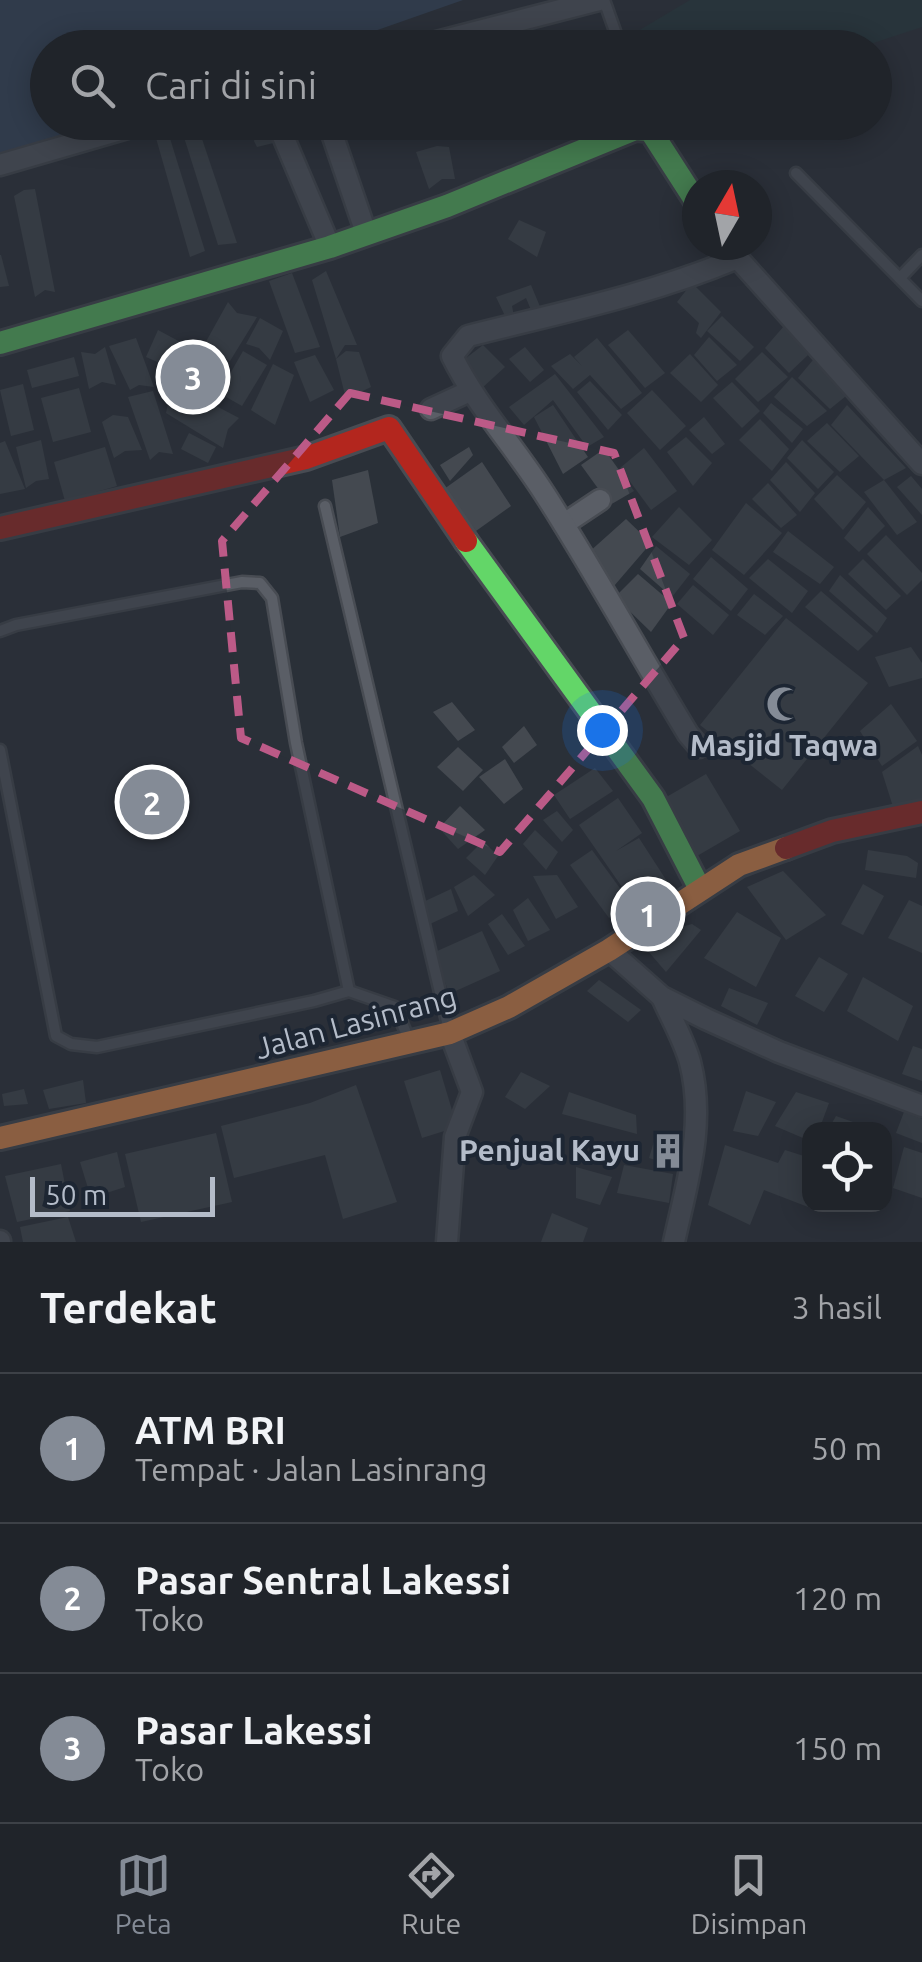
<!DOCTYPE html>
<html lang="id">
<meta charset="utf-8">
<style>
:root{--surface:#20242a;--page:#2d3036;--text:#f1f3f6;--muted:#a2a4a8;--line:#3d4147;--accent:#848b96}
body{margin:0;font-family:Ubuntu,sans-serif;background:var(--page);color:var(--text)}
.controls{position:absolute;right:30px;bottom:30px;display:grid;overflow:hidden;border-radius:20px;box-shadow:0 5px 25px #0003}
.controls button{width:90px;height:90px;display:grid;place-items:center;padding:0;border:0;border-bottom:2px solid var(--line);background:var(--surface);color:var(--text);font:50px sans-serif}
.compass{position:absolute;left:682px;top:170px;width:90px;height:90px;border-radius:50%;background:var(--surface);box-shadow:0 5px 25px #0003;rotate:9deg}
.scale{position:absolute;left:30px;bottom:25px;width:185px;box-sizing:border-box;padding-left:10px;border:5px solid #b4bcc9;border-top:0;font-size:28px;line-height:35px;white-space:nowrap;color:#b4bcc9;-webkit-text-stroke:8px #1d2633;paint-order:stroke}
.you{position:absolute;left:602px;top:730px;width:35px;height:35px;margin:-25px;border:8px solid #fff;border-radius:50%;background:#1a73e8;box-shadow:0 0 0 15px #1a73e833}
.badge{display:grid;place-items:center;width:65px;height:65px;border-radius:50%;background:var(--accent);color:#fff;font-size:32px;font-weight:700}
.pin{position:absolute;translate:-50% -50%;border:5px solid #fff;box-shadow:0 2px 10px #0006}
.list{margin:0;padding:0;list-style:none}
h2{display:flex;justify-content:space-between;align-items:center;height:130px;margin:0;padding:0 40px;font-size:42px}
h2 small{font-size:32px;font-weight:400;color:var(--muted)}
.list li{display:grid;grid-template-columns:65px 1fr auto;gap:30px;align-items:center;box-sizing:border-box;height:150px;padding:0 40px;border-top:2px solid var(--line)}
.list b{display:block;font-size:38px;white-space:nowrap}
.list p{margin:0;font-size:32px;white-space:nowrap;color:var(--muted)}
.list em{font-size:32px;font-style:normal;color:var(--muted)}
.icon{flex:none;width:55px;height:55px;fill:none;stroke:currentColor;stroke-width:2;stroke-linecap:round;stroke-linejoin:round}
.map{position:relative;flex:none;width:922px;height:1242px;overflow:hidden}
.search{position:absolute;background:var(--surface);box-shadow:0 5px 25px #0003;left:30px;right:30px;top:30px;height:110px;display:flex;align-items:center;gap:25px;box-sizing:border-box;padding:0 35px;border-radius:55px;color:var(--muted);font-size:38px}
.sheet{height:580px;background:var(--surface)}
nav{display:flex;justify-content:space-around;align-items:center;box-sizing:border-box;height:140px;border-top:2px solid var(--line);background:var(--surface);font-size:28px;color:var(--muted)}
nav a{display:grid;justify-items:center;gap:5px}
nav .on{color:var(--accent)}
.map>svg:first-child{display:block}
.green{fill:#273a3e}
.water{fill:#384963}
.building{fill:#444950}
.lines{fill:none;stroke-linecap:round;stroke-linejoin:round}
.lane-casing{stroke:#484c53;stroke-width:15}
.street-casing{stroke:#484c53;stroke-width:25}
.fast-casing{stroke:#484c53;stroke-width:28}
.slow-casing{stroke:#484c53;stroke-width:28}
.jam-casing{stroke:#484c53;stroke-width:28}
.lane{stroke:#5a5e66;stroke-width:10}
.street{stroke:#5a5e66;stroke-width:20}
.fast{stroke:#63d668;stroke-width:22}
.slow{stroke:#ff974d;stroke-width:22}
.jam{stroke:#b3261e;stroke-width:22}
.marked{fill:none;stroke:#bc5a87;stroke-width:8;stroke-dasharray:20 12;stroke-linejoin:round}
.labels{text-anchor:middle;stroke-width:8;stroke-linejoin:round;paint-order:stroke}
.poi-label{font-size:30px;font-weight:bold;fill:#b4bcc9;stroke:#1d2633}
.street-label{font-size:30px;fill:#b4bcc9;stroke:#1d2633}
</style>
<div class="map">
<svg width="922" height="1242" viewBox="0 0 922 1242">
<rect width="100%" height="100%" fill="#2a3038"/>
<path class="green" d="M690,0h232v27l-61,20h-229l-4,-10z"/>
<path class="water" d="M0,0h463l-134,47 -281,1v74l54,1 -102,30z"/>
<g class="building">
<path d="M260,122h26l4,17 -33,8 -3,-6z"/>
<path d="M295,122h36l2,8 -37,7 -4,-12z"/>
<path d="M199,130l38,113 -19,2 -35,-111z"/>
<path d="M168,132l37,119 -15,6 -34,-119z"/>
<path d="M437,146l12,1 6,32h-13l-13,10 -13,-37z"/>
<path d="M35,189l20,103 -10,-2 -10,7 -21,-101 10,-6z"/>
<path d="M519,220l27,12 -9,25 -29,-18z"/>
<path d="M0,255h1l8,31 -9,1z"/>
<path d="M326,271l31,74h-12l-9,14 -24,-79z"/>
<path d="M292,273l28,74 -25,6 -26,-72z"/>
<path d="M692,283l29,29 -20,26 -5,-5 3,-10 -22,-21z"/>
<path d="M531,285l10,24 -10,1 -5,-12 -14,8 2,10 -8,2 -10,-21z"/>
<path d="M228,302l9,11 20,4 -27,44 -27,-14z"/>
<path d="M722,316l32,31 -14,14 -33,-30z"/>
<path d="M260,318l23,13 -13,29 -11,-12 -13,-4z"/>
<path d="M784,326l24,29 -19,18 -24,-25z"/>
<path d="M158,330l39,21 -14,10 2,13 -39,-17z"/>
<path d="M628,330l37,43 -20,15 -37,-43z"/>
<path d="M709,337l28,28 -20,16 -23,-26z"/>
<path d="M136,338l18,49 -15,-2 -9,5 -21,-44z"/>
<path d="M597,338l45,55 -21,16 -31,-34 -17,14 -22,-23 19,-12 12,12 -8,-9z"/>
<path d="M483,345l22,22 -23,21 -21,-26z"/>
<path d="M105,347l11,38 -14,-3 -13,7 -8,-37 14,2z"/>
<path d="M525,347l19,23 -14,12 -21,-23z"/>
<path d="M243,351l24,14 -25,41 -23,-13z"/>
<path d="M346,351l13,1 12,35 -25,12 -10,-40z"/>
<path d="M205,352l22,15 -14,23 -22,-14z"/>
<path d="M762,352l26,25 -30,25 -23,-23z"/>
<path d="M690,354l28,31 -17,17 -31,-29z"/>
<path d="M315,355l19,35 -24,12 -16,-40z"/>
<path d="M74,357l5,19 -47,12 -5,-18z"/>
<path d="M813,360l33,36 -16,13 -32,-31z"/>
<path d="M273,364l21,11 -19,50 -24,-15z"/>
<path d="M555,374l49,63 -17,10 -34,-47 -29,25 -15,-18z"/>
<path d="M792,377l35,34 -20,15 -33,-29z"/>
<path d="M590,381l32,34 -14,15 -31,-38z"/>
<path d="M732,382l28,29 -18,17 -29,-30z"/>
<path d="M23,384l11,46 -23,6 -11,-46z"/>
<path d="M180,387l59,31 -11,11 -5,19 -57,-35 4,-19z"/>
<path d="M79,388l12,44 -38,10 -12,-44z"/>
<path d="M652,390l34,36 -26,24 -33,-37z"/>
<path d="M153,391l20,63 -14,-2 -9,8 -22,-63z"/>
<path d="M771,403l32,26 -11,14 -29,-30z"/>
<path d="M553,405l35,52 -25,17 -29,-57z"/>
<path d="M847,405l59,63 -22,12 -53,-55z"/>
<path d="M113,415l15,2 14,33 -17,1 -11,7 -12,-36z"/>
<path d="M704,417l21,27 -13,10 -23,-24z"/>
<path d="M760,419l29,30 -17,22 -33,-31z"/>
<path d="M827,423l32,33 -19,16 -33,-31z"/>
<path d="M189,433l27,14 -8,16 -27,-14z"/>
<path d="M686,437l26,26 -19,23 -26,-34z"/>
<path d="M41,440l8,39 -13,2 -10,7 -10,-41z"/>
<path d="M802,440l32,32 -16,17 -31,-31z"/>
<path d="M5,441l20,48 -25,5v-51z"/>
<path d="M105,447l12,39 -52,15 -11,-39z"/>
<path d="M469,447l4,8 -23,26 -10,-16z"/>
<path d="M644,448l33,43 -26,19 -31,-42z"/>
<path d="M604,449l30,42 -24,14 -29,-40z"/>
<path d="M482,462l29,44 -35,25 -32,-42z"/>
<path d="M786,462l29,31 -15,19 -30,-32z"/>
<path d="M368,470l10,53 -38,14 -8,-57z"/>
<path d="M837,475l29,27 -23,28 -29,-31z"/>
<path d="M911,476l11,13v26l-25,-28z"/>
<path d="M884,480l33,42 -20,13 -33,-43z"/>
<path d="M768,483l29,32 -16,13 -29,-29z"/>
<path d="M746,503l36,30 -38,42 -32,-25z"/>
<path d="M679,507l33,33 -23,25 -37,-28z"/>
<path d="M868,507l17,19 -26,26 -15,-14z"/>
<path d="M626,519l25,24 -37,43 -26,-33z"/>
<path d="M788,531l46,36 -14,17 -47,-32z"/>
<path d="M886,535l36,38v7l-15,15 -40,-41z"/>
<path d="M656,546l34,28 -18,23 -32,-28z"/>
<path d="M711,557l37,32 -17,22 -38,-32z"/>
<path d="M768,559l40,32 -16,22 -43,-35z"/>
<path d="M863,559l38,37 -15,14 -38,-36z"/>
<path d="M638,574l34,29 -21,29 -36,-35z"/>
<path d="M840,575l47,43 -10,15 -48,-42z"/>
<path d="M693,585l36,30 -16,20 -36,-31z"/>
<path d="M821,591l52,45 -15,15 -53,-44z"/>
<path d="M754,594l29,22 -18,19 -28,-20z"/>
<path d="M786,618l82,65 -86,107 -82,-65z"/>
<path d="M911,647l11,16v15l-33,9 -14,-30z"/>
<path d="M452,702l23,28 -17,11 -25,-29z"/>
<path d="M891,704l26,37 -35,25 -22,-35z"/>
<path d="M524,726l13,19 -23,18 -12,-16z"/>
<path d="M918,746l4,9v52l-27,6 -13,-41z"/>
<path d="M458,747l25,23 -20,21 -26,-24z"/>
<path d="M505,759l18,30 -19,15 -25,-27z"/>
<path d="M595,768l18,23 -43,28 -16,-24z"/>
<path d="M706,774l34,57 -43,25 -34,-57z"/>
<path d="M618,798l24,35 -26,18 23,-13 33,51 -34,21 -59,-85z"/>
<path d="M460,806l25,24 -27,19 -19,-21z"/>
<path d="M557,811l16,19 -11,12 -19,-22z"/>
<path d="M535,830l23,22 -12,18 -23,-26z"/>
<path d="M483,841l15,15 -13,19 -19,-17z"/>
<path d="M592,850l38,52 -21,16 -39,-53z"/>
<path d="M868,850l39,6 11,7 -2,15 -51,-8z"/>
<path d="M783,871l43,44 -40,25 -39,-53z"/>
<path d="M474,875l21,20 -27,21 -14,-29z"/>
<path d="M557,875l21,32 -22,12 -23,-43z"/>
<path d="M863,884l21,12 -21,39 -22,-11z"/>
<path d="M451,889l7,22 -28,13 -9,-21z"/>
<path d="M528,898l22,32 -22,11 -15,-31z"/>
<path d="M909,900l13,6v47l-34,-15z"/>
<path d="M737,912l44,26 -25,49 -52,-29z"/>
<path d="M502,914l23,32 -17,9 -20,-31z"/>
<path d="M692,924l9,6 -35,42 -18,-21 26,-22z"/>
<path d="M482,931l18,40 -51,23 -14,-42z"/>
<path d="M819,957l29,17 -24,38 -29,-16z"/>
<path d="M863,977l50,29 -15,35 -51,-30z"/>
<path d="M599,980l42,30 -13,12 -41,-31z"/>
<path d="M729,988l39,15 -11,22 -36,-19z"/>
<path d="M913,1046l9,3v32l-20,-7z"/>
<path d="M440,1070l17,57 -35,11 -18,-57z"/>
<path d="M521,1072l29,14 -25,23 -20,-12z"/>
<path d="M83,1080l3,23 -37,6 -6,-19z"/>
<path d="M356,1085l41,117 -54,17 -18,-64 -91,23 -13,-52 89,-23z"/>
<path d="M24,1089l4,15 -24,2 -2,-12z"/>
<path d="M746,1091l30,11 -18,34 -25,-5z"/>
<path d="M569,1092l67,23 1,19 -75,-20z"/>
<path d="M796,1092l33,11 -10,27h-9v11l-35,-15z"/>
<path d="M904,1112l18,7v24l-26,-10z"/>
<path d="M836,1116l17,6 -3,8h-22z"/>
<path d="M216,1133l16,69 -91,20 -16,-68z"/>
<path d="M656,1135l31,9 -7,24 -31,-10z"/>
<path d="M725,1145l53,18 7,-13 25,8v46h13l-2,8 -57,-22 -14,35 -42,-20z"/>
<path d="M904,1147l18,6v45l-29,-10z"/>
<path d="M117,1152l8,35 -34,11 -11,-36z"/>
<path d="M61,1164l9,47 -53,11 -12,-46z"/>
<path d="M624,1165l49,9 -4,29 -52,-10z"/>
<path d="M576,1167l36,10 -12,28 -24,-7z"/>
<path d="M552,1213l36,15 -5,14h-42z"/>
<path d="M68,1217l8,25h-53l-3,-15z"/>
</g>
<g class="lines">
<defs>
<g id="lane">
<path d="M604,0l17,48"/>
<path d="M796,173l126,128"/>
<path d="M900,278l22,-23"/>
<path d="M325,506l123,520"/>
<path d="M0,631l16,-6 226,-43 18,1 12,15 24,145 53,248 -35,10 -217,46 -26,-3 -15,-8 -56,-286"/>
<path d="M349,991l46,16 12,28"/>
</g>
<g id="street">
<path d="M413,48l186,-48"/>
<path d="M277,122l53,125"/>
<path d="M328,122l38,111"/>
<path d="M0,165l148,-43"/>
<path d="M726,245l196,219"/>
<path d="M431,409l39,-18"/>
<path d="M564,524l36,-24"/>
<path d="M699,747l-11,-13c-48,-79 -92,-160 -142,-238 -30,-48 -69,-89 -94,-140l16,-20c91,-23 181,-41 267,-77"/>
<path d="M609,950l53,47 44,22 73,33 143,54"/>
<path d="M662,997c9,21 22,43 28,65 16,62 -3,120 -16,180"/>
<path d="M0,1241v1"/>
<path d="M447,1242l8,-105 17,-45 -22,-59"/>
</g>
<g id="fast">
<path d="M0,343l330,-96 117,-41 188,-77 15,1 47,73"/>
<path d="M466,541l187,257 47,91"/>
</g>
<path id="slow" d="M0,1138l450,-105 59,-26 100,-57 130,-85 47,-17"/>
<g id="jam">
<path d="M0,528l306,-70 83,-30 77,113"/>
<path d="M786,848l46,-17 90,-19"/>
</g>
</defs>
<use href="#lane" class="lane-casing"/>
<use href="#street" class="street-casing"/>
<use href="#fast" class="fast-casing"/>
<use href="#slow" class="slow-casing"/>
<use href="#jam" class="jam-casing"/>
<use href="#lane" class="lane"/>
<use href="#street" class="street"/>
<use href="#fast" class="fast"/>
<use href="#slow" class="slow"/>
<use href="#jam" class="jam"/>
</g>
<path d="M0 0H922V1242H0ZM350,393l264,60 70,185 -184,214 -259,-114 -19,-197z" fill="#2a3038" fill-opacity=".55" fill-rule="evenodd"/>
<path class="marked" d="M350,393l264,60 70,185 -184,214 -259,-114 -19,-197z"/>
<defs>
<symbol id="mosque-bare" viewBox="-9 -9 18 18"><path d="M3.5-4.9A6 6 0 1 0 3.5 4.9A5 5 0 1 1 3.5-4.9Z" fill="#848b96" stroke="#1d2633" stroke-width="2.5" paint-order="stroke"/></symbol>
<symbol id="building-bare" viewBox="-9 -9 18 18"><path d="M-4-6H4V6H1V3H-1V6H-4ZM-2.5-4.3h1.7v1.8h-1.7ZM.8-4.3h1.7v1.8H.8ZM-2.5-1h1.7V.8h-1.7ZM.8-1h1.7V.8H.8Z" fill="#848b96" stroke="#1d2633" stroke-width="2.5" paint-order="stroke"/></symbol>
</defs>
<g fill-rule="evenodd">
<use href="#mosque-bare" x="759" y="679" width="50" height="50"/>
<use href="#building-bare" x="643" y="1126" width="50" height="50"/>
</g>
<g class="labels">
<g class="poi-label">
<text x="784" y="756">Masjid Taqwa</text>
<text x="640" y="1161" text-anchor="end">Penjual Kayu</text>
</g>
<g class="street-label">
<text transform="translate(356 1023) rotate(-15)" y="10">Jalan Lasinrang</text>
</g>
</g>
</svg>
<div class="controls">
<button><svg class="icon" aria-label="locate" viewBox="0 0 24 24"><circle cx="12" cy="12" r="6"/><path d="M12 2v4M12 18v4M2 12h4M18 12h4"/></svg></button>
</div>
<svg class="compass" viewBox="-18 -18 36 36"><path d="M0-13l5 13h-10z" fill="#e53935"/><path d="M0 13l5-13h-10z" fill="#a2a4a8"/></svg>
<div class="scale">50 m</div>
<div class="you"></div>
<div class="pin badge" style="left:648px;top:914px">1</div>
<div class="pin badge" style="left:152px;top:802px">2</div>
<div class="pin badge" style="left:193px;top:377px">3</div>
<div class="search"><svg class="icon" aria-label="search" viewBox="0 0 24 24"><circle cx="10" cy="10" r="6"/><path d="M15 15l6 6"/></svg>Cari di sini</div>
</div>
<section class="sheet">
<h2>Terdekat<small>3 hasil</small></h2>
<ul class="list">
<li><span class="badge">1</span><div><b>ATM BRI</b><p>Tempat · Jalan Lasinrang</p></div><em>50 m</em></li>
<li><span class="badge">2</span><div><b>Pasar Sentral Lakessi</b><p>Toko</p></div><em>120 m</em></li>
<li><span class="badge">3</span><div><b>Pasar Lakessi</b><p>Toko</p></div><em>150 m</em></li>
</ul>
</section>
<nav>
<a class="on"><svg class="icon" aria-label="map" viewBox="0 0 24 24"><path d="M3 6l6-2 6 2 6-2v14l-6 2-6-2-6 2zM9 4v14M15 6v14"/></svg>Peta</a>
<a><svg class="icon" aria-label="directions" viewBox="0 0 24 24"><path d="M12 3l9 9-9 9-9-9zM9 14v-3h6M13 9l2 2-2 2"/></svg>Rute</a>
<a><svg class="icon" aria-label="saved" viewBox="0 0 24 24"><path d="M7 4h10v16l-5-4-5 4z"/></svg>Disimpan</a>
</nav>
